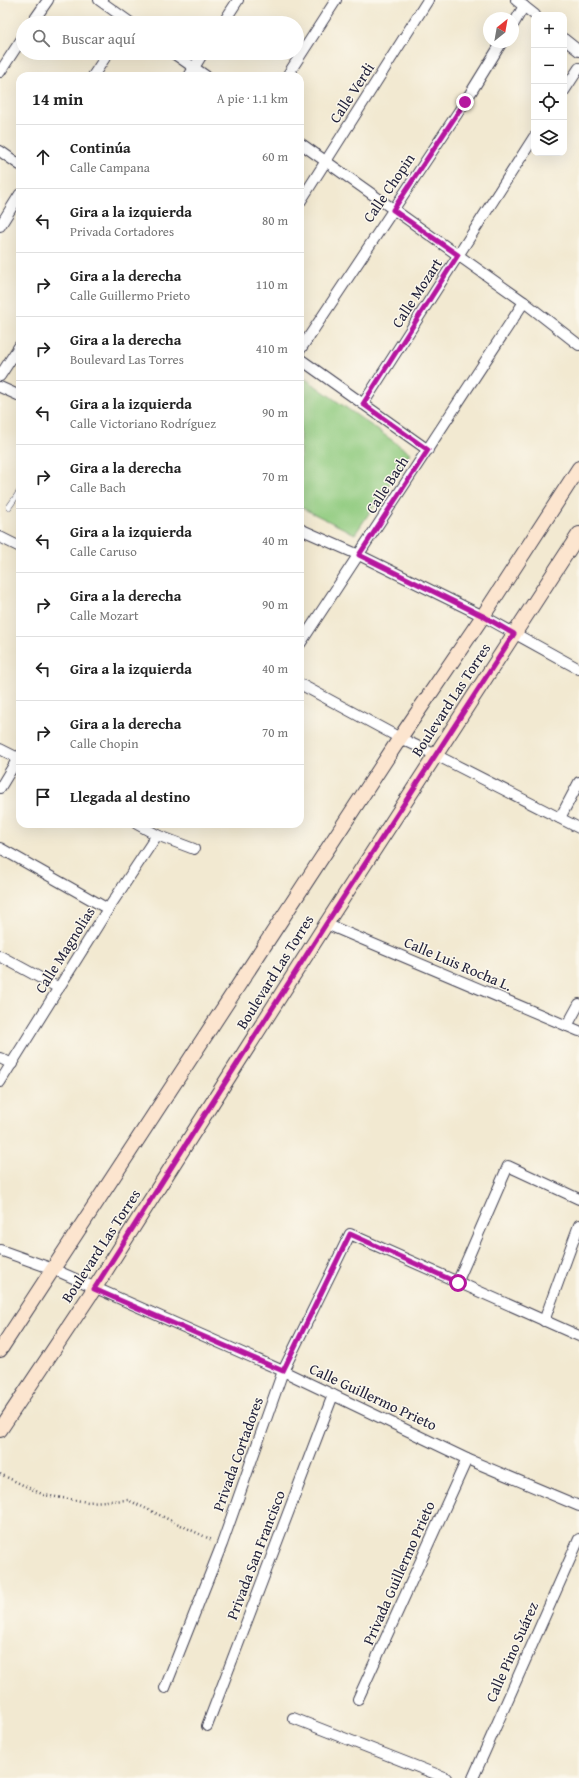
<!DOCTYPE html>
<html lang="es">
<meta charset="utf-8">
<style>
:root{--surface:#fff;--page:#f2f2f2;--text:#222;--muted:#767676;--line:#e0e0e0}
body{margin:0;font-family:"Gentium Book Plus",serif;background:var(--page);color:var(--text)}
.controls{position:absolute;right:12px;top:12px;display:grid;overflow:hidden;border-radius:8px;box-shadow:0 4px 16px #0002}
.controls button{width:36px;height:36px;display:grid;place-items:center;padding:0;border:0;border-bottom:1px solid var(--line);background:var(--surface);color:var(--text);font:20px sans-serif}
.compass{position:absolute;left:483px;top:12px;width:36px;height:36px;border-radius:50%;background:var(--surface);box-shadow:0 4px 16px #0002;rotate:31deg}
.stop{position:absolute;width:12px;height:12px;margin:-9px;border:3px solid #b5179e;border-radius:50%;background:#fff}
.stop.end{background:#b5179e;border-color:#fff;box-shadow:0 1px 4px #0008}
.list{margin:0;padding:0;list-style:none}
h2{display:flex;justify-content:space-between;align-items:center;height:52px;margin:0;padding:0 16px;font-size:17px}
h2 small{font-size:13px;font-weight:400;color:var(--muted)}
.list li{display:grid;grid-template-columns:26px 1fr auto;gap:12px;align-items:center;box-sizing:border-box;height:64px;padding:0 16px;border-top:1px solid var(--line)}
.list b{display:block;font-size:15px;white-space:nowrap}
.list p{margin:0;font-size:13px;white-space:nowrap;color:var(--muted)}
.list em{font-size:13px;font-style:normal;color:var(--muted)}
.icon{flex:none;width:22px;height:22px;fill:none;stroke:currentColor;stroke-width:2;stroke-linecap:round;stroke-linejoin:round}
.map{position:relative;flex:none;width:579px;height:1778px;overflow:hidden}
.search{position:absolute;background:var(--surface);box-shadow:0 4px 16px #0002;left:16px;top:16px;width:288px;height:44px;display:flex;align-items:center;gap:10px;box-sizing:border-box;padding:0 14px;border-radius:22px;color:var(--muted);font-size:15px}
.panel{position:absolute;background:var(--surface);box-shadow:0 4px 16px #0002;left:16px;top:72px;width:288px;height:756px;border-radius:12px}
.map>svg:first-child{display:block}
.green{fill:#90cb7f;stroke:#59765d}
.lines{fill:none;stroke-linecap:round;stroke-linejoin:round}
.lane-casing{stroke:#414052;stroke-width:6}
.street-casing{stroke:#414052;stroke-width:12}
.secondary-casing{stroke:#414052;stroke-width:16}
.path{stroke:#414052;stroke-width:2.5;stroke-dasharray:1 3;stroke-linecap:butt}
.lane{stroke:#fff;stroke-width:5}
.street{stroke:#fff;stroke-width:10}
.secondary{stroke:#fce5cf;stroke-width:14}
.route{stroke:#b5179e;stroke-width:5}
.labels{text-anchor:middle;stroke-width:3;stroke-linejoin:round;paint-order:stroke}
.street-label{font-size:15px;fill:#22223b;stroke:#fbf7ec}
</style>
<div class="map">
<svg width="579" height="1778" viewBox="0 0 579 1778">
<rect width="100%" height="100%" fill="#fbf7ec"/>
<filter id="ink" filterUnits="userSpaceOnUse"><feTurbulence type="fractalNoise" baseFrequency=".025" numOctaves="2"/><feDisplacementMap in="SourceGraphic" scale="8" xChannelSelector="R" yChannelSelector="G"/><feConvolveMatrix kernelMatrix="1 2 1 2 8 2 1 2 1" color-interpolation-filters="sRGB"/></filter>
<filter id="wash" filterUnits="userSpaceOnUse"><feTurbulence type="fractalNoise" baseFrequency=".012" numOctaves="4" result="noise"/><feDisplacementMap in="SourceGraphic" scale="16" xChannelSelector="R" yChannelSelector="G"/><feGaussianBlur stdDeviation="0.9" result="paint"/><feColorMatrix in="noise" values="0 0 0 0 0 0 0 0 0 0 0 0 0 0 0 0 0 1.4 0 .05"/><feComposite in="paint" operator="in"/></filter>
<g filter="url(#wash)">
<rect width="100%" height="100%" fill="#f2e9d1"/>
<path class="green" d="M300,375l110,78 -55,81 -55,-27z"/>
</g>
<g filter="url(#ink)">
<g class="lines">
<defs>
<path id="lane" d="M9,507l11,-16"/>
<g id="street">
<path d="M99,0l32,23"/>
<path d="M516,0l19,15"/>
<path d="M32,23l16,-23"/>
<path d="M223,23l15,-23"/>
<path d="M513,25l11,-19"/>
<path d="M564,39l15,12"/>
<path d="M173,53l33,23"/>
<path d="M0,72l23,-35"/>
<path d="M93,76l15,-23"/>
<path d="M189,76l14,-23"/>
<path d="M287,76l49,-76"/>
<path d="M564,91l15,-23"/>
<path d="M300,143l224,159 55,43"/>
<path d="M0,151l20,14"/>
<path d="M300,202l128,-202"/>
<path d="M0,226l20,-32"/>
<path d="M300,350l165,-248 37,-60"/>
<path d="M300,359l128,91"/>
<path d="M0,376l20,-31"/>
<path d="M0,387l20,9"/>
<path d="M363,404l171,-267"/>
<path d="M300,529l59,26 124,61 96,53"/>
<path d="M0,537l20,10"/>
<path d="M300,644l224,-342"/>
<path d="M300,684l100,54 36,17 143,73"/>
<path d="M0,749l20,10"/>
<path d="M0,788l20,-33"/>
<path d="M560,818l19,-36"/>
<path d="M137,824l20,11 37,14"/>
<path d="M0,848l108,61"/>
<path d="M326,924l253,107"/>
<path d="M0,956l59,32"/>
<path d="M567,1026l12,-22"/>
<path d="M0,1058l12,6"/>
<path d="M0,1082l108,-173 49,-74"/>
<path d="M0,1250l53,19 230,102 184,88 112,47"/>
<path d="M457,1283l51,-117 71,33"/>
<path d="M544,1321l35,-96"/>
<path d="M165,1688l57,-144 61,-173 67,-137 229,102"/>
<path d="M358,1699l109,-240"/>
<path d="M293,1718l153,60"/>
<path d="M207,1726l126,-331"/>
<path d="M473,1778l106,-239"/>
</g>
<g id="secondary">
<path d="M0,1350l400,-612 83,-122 96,-148"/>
<path d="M0,1430l94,-141 232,-365 253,-390"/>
</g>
</defs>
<use href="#lane" class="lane-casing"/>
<use href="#street" class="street-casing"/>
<use href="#secondary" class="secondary-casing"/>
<path class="path" d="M0,1474l44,21 44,7 40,-2 84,40"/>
<use href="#lane" class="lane"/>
<use href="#street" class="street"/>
<use href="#secondary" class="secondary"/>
</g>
</g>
<g class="lines" filter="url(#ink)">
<path class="route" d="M458,1283l-108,-49 -67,137 -189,-82 232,-365 188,-290 -31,-18 -124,-61 69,-105 -65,-46 95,-149 -65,-45 72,-108"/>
</g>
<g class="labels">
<g class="street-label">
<text transform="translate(352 93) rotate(-57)" y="5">Calle Verdi</text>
<text transform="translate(389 188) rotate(-56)" y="5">Calle Chopin</text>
<text transform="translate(417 293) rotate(-57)" y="5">Calle Mozart</text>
<text transform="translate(387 485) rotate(-57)" y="5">Calle Bach</text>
<text transform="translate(451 700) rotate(-57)" y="5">Boulevard Las Torres</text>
<text transform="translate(65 950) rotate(-58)" y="5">Calle Magnolias</text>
<text transform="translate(458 964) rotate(23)" y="5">Calle Luis Rocha L.</text>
<text transform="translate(275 972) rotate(-58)" y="5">Boulevard Las Torres</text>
<text transform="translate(101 1246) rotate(-57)" y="5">Boulevard Las Torres</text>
<text transform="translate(373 1397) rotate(25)" y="5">Calle Guillermo Prieto</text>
<text transform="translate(238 1454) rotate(-70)" y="5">Privada Cortadores</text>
<text transform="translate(256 1555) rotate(-69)" y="5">Privada San Francisco</text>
<text transform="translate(399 1573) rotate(-66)" y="5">Privada Guillermo Prieto</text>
<text transform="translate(512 1652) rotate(-66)" y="5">Calle Pino Suárez</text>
</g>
</g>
</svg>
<div class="controls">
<button>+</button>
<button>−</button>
<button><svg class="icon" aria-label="locate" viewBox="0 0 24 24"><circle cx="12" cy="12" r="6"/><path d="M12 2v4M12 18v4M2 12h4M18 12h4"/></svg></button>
<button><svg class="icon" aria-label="layers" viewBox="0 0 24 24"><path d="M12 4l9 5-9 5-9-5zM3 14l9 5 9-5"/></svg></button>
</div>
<svg class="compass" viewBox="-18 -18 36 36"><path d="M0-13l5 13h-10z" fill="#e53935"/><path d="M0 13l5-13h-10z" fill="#767676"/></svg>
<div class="stop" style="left:458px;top:1283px"></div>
<div class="stop end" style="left:465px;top:102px"></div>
<div class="search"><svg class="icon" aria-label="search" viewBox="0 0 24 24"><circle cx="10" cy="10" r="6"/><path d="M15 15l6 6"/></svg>Buscar aquí</div>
<section class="panel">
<h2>14 min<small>A pie · 1.1 km</small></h2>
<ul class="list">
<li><svg class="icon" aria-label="ahead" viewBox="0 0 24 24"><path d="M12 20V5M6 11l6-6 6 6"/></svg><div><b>Continúa</b><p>Calle Campana</p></div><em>60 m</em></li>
<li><svg class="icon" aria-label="left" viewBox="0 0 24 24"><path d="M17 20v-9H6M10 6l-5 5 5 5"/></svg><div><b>Gira a la izquierda</b><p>Privada Cortadores</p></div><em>80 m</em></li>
<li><svg class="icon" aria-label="right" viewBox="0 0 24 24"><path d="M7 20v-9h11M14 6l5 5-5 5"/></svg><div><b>Gira a la derecha</b><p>Calle Guillermo Prieto</p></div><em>110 m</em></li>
<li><svg class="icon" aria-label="right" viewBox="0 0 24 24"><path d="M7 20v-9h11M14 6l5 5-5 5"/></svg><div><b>Gira a la derecha</b><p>Boulevard Las Torres</p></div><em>410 m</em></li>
<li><svg class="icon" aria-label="left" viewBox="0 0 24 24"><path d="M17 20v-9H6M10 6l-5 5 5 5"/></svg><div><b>Gira a la izquierda</b><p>Calle Victoriano Rodríguez</p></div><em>90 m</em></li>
<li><svg class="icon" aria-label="right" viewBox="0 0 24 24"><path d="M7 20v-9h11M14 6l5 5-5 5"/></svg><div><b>Gira a la derecha</b><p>Calle Bach</p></div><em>70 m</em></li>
<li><svg class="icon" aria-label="left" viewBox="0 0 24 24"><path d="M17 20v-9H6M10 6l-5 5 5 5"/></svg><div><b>Gira a la izquierda</b><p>Calle Caruso</p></div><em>40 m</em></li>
<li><svg class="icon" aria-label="right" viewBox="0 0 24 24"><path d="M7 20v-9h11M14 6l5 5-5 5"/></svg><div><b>Gira a la derecha</b><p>Calle Mozart</p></div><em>90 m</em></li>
<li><svg class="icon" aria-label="left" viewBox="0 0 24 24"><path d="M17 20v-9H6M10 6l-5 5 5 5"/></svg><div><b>Gira a la izquierda</b></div><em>40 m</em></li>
<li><svg class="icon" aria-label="right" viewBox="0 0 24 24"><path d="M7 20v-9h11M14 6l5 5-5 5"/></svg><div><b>Gira a la derecha</b><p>Calle Chopin</p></div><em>70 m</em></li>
<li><svg class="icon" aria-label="arrive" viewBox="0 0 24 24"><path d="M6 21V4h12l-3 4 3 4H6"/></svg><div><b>Llegada al destino</b></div></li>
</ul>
</section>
</div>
